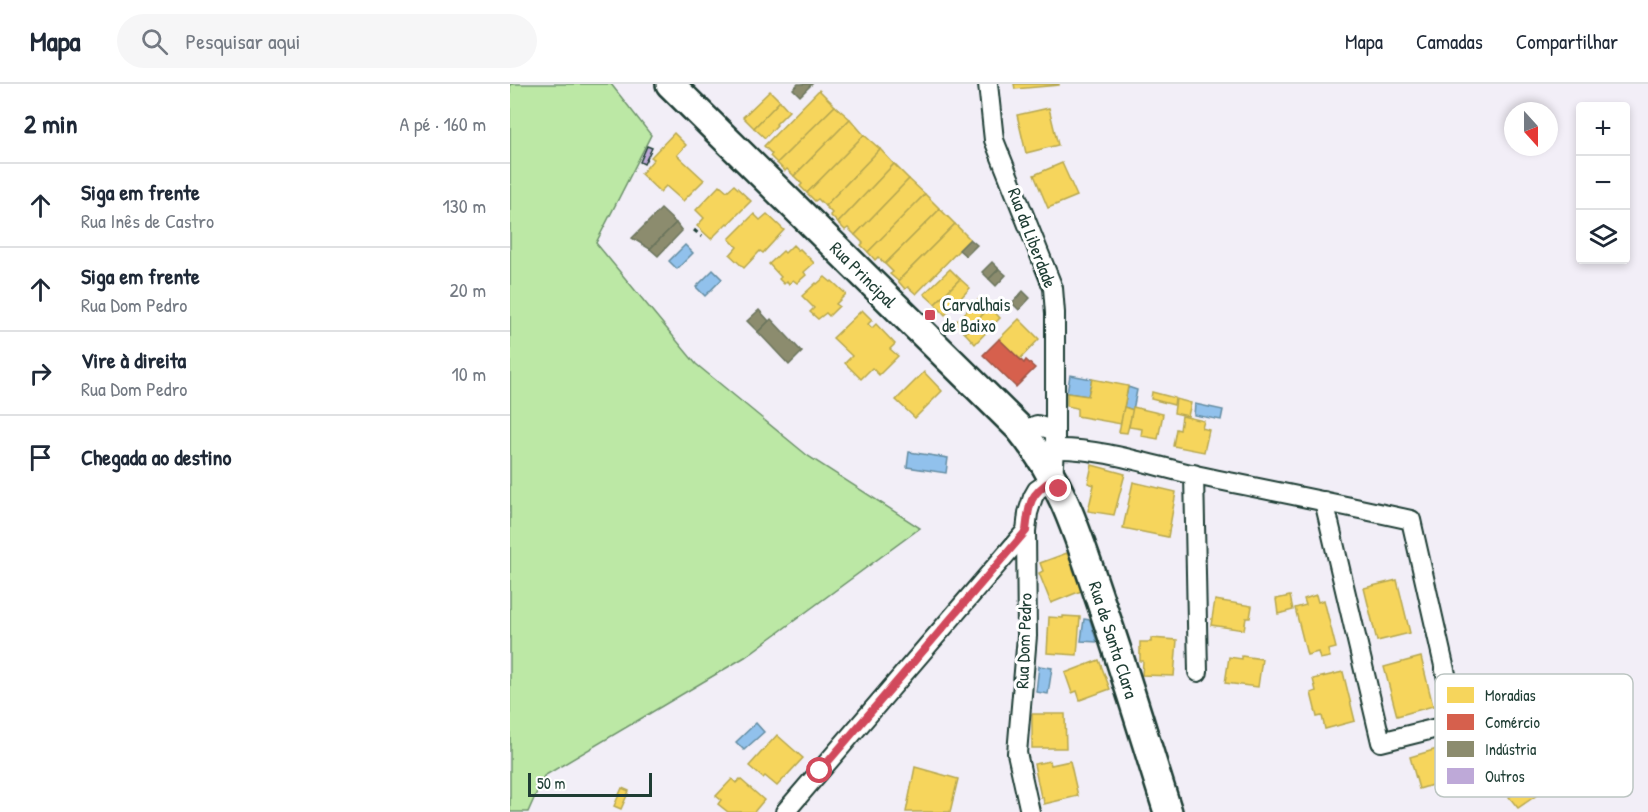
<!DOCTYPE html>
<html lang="pt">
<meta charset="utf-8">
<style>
:root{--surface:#fff;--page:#f6f6f7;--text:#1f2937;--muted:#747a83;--line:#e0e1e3}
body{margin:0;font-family:"Patrick Hand",sans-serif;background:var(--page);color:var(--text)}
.controls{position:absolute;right:18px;top:18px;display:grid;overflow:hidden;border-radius:6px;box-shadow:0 3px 9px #0003}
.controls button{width:54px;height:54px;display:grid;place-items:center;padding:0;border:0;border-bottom:2px solid var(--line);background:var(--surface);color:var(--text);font:30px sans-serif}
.compass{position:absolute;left:994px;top:18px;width:54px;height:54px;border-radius:50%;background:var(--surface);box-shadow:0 3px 9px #0003;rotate:159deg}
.scale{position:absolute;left:18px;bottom:15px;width:124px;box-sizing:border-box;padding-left:6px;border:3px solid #1f3d34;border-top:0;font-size:16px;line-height:21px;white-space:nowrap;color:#1f3d34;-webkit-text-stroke:4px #fff;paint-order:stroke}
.stop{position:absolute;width:18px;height:18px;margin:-14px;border:4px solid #d1495b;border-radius:50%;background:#fff}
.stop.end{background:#d1495b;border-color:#fff;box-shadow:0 2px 6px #0008}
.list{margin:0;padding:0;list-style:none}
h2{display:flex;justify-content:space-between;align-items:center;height:78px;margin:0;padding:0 24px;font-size:26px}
h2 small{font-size:20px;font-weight:400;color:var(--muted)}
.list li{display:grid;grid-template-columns:39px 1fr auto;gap:18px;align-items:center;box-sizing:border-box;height:84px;padding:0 24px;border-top:2px solid var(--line)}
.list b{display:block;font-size:22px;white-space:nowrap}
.list p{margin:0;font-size:20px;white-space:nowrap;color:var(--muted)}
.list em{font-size:20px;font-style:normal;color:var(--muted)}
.icon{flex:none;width:33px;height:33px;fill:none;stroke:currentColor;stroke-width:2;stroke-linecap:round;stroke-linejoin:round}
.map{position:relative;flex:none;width:1138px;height:728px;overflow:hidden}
header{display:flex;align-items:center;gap:36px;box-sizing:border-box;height:84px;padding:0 30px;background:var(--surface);border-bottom:2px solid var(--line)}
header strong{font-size:28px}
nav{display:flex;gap:33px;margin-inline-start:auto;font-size:21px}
.search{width:420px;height:54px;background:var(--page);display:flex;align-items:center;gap:15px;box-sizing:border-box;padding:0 21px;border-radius:33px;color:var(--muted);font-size:22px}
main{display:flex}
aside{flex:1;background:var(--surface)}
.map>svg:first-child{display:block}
.green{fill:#bce8a5;stroke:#6e926c;stroke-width:1.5}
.water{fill:#91c1ec;stroke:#638ca2;stroke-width:1.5}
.homes{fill:#f6d55c;stroke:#b6a750;stroke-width:1.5}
.shops{fill:#d6604d;stroke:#9f5646;stroke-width:1.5}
.industry{fill:#8c8c6e;stroke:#6b745d;stroke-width:1.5}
.building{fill:#bea9d8;stroke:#1f3d34;stroke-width:1.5}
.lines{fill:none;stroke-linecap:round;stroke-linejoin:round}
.street-casing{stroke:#1f3d34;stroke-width:22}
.secondary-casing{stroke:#1f3d34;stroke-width:32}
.path{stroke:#1f3d34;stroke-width:3;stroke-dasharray:4.5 4.5;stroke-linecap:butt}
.street{stroke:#fff;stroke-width:18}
.secondary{stroke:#fff;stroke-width:27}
.route{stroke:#d1495b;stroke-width:8}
.poi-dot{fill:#d1495b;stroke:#fff;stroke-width:2}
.labels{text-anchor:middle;stroke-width:6;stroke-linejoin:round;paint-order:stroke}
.street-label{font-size:18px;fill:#1f3d34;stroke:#fff}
.poi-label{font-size:18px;fill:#1f3d34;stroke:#fff;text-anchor:start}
.key{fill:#fff;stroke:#bcc5c2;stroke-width:1.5}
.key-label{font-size:16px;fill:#1f3d34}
</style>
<header>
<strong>Mapa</strong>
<div class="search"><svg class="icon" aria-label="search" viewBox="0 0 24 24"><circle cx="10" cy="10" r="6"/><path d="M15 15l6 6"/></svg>Pesquisar aqui</div>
<nav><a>Mapa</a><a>Camadas</a><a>Compartilhar</a></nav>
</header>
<main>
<aside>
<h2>2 min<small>A pé · 160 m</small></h2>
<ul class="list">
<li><svg class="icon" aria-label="ahead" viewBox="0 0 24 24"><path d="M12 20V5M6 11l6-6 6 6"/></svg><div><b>Siga em frente</b><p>Rua Inês de Castro</p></div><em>130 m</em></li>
<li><svg class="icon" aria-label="ahead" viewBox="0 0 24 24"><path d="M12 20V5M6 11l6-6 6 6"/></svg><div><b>Siga em frente</b><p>Rua Dom Pedro</p></div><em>20 m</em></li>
<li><svg class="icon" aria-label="right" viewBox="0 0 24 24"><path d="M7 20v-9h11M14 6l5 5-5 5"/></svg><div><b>Vire à direita</b><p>Rua Dom Pedro</p></div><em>10 m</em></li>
<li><svg class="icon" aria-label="arrive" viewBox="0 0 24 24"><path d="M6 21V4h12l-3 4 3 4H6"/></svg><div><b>Chegada ao destino</b></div></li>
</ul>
</aside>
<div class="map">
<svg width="1138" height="728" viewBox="0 0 1138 728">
<rect width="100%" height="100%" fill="#f2eef7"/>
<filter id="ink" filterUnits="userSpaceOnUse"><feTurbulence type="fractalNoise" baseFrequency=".0167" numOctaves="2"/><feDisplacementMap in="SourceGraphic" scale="12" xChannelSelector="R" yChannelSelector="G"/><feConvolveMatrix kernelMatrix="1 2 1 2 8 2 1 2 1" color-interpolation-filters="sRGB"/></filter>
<g filter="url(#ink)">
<path class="green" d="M0,0h101l40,51 -55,108 100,121 112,92 112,72 -175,129 -201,119 -16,36h-18z"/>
<g class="water">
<path d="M175,161l8,8 -16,16 -8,-8z"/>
<path d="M203,186l9,9 -17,17 -9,-9z"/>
<path d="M560,291l22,4 -4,17 -21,-3z"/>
<path d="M618,303l9,3 -4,20 -9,-3z"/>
<path d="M685,320l28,6 -2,10 -27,-5z"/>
<path d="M399,368l39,6 -2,15 -39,-6z"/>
<path d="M574,535l6,1 7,22 -16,-1z"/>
<path d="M529,582l13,2 -4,26 -12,-2z"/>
<path d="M246,639l8,9 -20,18 -8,-8z"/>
</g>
<g class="homes">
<path d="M504,0h45v1l-44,4z"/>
<path d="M309,6l16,16 -58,57 -7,-7 2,-2 -8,-8z"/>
<path d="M260,7l10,10 -26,27 -11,-11z"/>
<path d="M270,17l9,10 -13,13 1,1 -12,13 -11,-10z"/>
<path d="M325,22l15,13 -56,57 -7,-7 -2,2 -8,-8z"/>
<path d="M539,24l9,37 -32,8 -9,-38z"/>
<path d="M340,35l14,16 -57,58 -7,-7 2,-2 -8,-8z"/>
<path d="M164,49l12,12 -9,10 27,25 -21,21 -17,-15 -6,6 -19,-18 13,-15 -3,-2z"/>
<path d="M354,51l16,14 -55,57 -7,-7 -3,2 -8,-8z"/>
<path d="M370,65l14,15 -56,59 -8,-8 2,-2 -7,-7z"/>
<path d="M552,79l15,33 -29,12 -14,-33z"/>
<path d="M384,80l15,15 -54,56 -7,-7 -3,2 -7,-7z"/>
<path d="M399,95l16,15 -57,58 -7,-7 2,-2 -8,-8z"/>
<path d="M210,101l7,6 7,-6 17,16 -23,23 -1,-1 -16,16 -14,-13 7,-8 -8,-8z"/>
<path d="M415,110l15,15 -55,55 -7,-7 -3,3 -7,-8z"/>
<path d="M430,125l15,15 -57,57 -8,-7 3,-2 -8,-8z"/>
<path d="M244,130l6,6 7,-6 17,16 -21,23 -3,-2 -16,17 -14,-13 7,-8 -8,-8z"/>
<path d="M445,140l15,15 -54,55 -8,-7 -3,2 -7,-8z"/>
<path d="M283,161l5,5 2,-1 14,14 -10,9 2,3 -9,8 -4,-3 -4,4 -2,-3 -3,3 -5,-5 2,-2 -12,-13 14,-13 2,2z"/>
<path d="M440,185l10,10 -25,25 -11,-10z"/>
<path d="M315,193l6,5 1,-1 14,13 -10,10 3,2 -10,10 -3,-3 -8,6 -8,-7 4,-4 -12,-12 14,-13 1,1z"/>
<path d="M450,195l10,9 -25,27 -10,-11z"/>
<path d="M470,214l10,9 -25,26 -11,-9z"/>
<path d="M480,223l10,11 -25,26 -10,-11z"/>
<path d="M352,226l10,10 -4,4 4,4 4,-4 19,20 -5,5 8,7 -19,19 -7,-7 -11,11 -16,-16 7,-7 -19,-18z"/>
<path d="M509,235l20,20 -19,20 -21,-20z"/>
<path d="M414,288l18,19 -27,27 -19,-18z"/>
<path d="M582,295l36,7 -7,38 -44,-8v-8l-10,-2v-13l21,3z"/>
<path d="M642,308l23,6 -1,7 -23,-6z"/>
<path d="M666,315l15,4 -3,13 -14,-3z"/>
<path d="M614,323l9,3 -6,23 -8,-1z"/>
<path d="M623,323l30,7 -5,25 -17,-3 1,-7 -13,-2z"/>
<path d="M672,332l22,5 -2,7 7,2 -5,22 -31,-6 3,-17 4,1z"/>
<path d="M582,381l33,9 -11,41 -26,-4 6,-26 -6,-2z"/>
<path d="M623,398l43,10 -8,45 -45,-9z"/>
<path d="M557,469l14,38 -30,12 -12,-30 4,-2 -3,-8z"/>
<path d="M887,496l13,53 -33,8 -13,-53z"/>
<path d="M806,511l2,7 6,-2 12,48 -8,2 2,7 -10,2 -2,-7 -11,3 -12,-47 11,-3 -2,-6z"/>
<path d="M780,512l3,14 -15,4 -2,-15z"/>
<path d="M705,516l37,6 -2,12h-4l-2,12 -33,-5z"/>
<path d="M553,532l17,1 -3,38 -30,-2 2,-36 14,1z"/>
<path d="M641,554l26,2 -3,36 -32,-1 1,-14h-3v-19h11z"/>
<path d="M732,572l20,3 -4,28 -33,-4 4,-26 13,2z"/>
<path d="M911,573l12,49 -36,10 -13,-49z"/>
<path d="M589,576l11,29 -30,11 -3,-9 -5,2 -7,-20z"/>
<path d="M833,588l12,49 -30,8 -3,-13 -5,1 -6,-24 5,-2 -3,-12z"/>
<path d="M522,630h33l1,34h-34z"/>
<path d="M267,651l26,23 -26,28 -12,-10 -2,2 -14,-12z"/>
<path d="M927,665l4,14 27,-7 6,22 -41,11 -1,-4 -13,4 -9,-32z"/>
<path d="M540,677l1,4 19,-4 8,35 -34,8 -1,-7h-2l-7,-33z"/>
<path d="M405,683l43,12 -8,33h-44z"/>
<path d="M222,695l4,4 4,-4 24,21 -10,12h-26l-10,-8 3,-4 -5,-4z"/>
<path d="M1023,696l4,15 -19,13 -9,-11z"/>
<path d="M112,704l7,3 -8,18 -7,-3z"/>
</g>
<path class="shops" d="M489,255l25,24 2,-3 9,8 -19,19 -33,-32z"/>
<g class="industry">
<path d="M288,0h14l-12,12 -7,-7z"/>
<path d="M151,125l15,14 -26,26 -18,-11z"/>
<path d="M166,139l6,8 -24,25 -8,-7z"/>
<path d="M460,155l7,6 -11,11 -7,-6z"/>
<path d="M482,178l7,7 -10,10 -7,-7z"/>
<path d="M489,185l7,6 -10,11 -7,-7z"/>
<path d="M513,207l7,7 -11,12 -7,-7z"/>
<path d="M249,226l10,11 -11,11 -11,-11z"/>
<path d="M261,235l31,33 -13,13 -31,-33z"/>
</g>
<path class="building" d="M137,62l5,2 -8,16 -4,-2z"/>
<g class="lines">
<defs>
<g id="street">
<path d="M478,0l6,56 59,148 2,25v118"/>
<path d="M511,347l16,-6 18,6v18l-2,30 -16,11 -4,7 -5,16 -2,18 1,105 -10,117 13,59"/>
<path d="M545,365c47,-1 95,16 140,26 72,15 144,29 216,45l46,203 -76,19 -57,-241"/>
<path d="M684,390l4,198"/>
<path d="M275,728l241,-281"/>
</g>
<path id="secondary" d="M160,0l349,344c43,52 59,107 80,169 25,71 46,143 69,215"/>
</defs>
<use href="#street" class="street-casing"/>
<use href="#secondary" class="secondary-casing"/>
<path class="path" d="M184,146l8,7"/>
<use href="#street" class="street"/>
<use href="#secondary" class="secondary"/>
</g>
</g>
<g class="lines" filter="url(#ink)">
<path class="route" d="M310,687l206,-240c3,-28 3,-36 27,-52l6,10"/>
</g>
<rect class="poi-dot" x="414" y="225" width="12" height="12" rx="3"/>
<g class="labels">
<g class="street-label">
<text transform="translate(522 154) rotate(69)" y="6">Rua da Liberdade</text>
<text transform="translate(353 191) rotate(45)" y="6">Rua Principal</text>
<text transform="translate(603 556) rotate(72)" y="6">Rua de Santa Clara</text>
<text transform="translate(514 557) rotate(-88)" y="6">Rua Dom Pedro</text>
</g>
<g class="poi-label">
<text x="432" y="227">Carvalhais<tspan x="432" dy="21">de Baixo</tspan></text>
</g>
</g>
<rect x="925" y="590" width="198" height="123" rx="9" class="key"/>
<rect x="937" y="603" width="27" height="16" fill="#f6d55c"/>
<rect x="937" y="630" width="27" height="16" fill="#d6604d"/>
<rect x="937" y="657" width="27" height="16" fill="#8c8c6e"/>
<rect x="937" y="684" width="27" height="16" fill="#bea9d8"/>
<g class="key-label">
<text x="975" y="617">Moradias</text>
<text x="975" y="644">Comércio</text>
<text x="975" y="671">Indústria</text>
<text x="975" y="698">Outros</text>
</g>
</svg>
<div class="controls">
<button>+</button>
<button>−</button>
<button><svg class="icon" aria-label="layers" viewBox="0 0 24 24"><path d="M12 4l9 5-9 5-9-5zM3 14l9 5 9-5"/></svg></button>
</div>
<svg class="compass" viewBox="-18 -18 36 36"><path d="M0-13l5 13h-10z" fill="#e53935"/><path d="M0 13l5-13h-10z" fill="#747a83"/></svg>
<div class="scale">50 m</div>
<div class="stop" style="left:310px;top:687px"></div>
<div class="stop end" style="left:549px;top:405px"></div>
</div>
</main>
